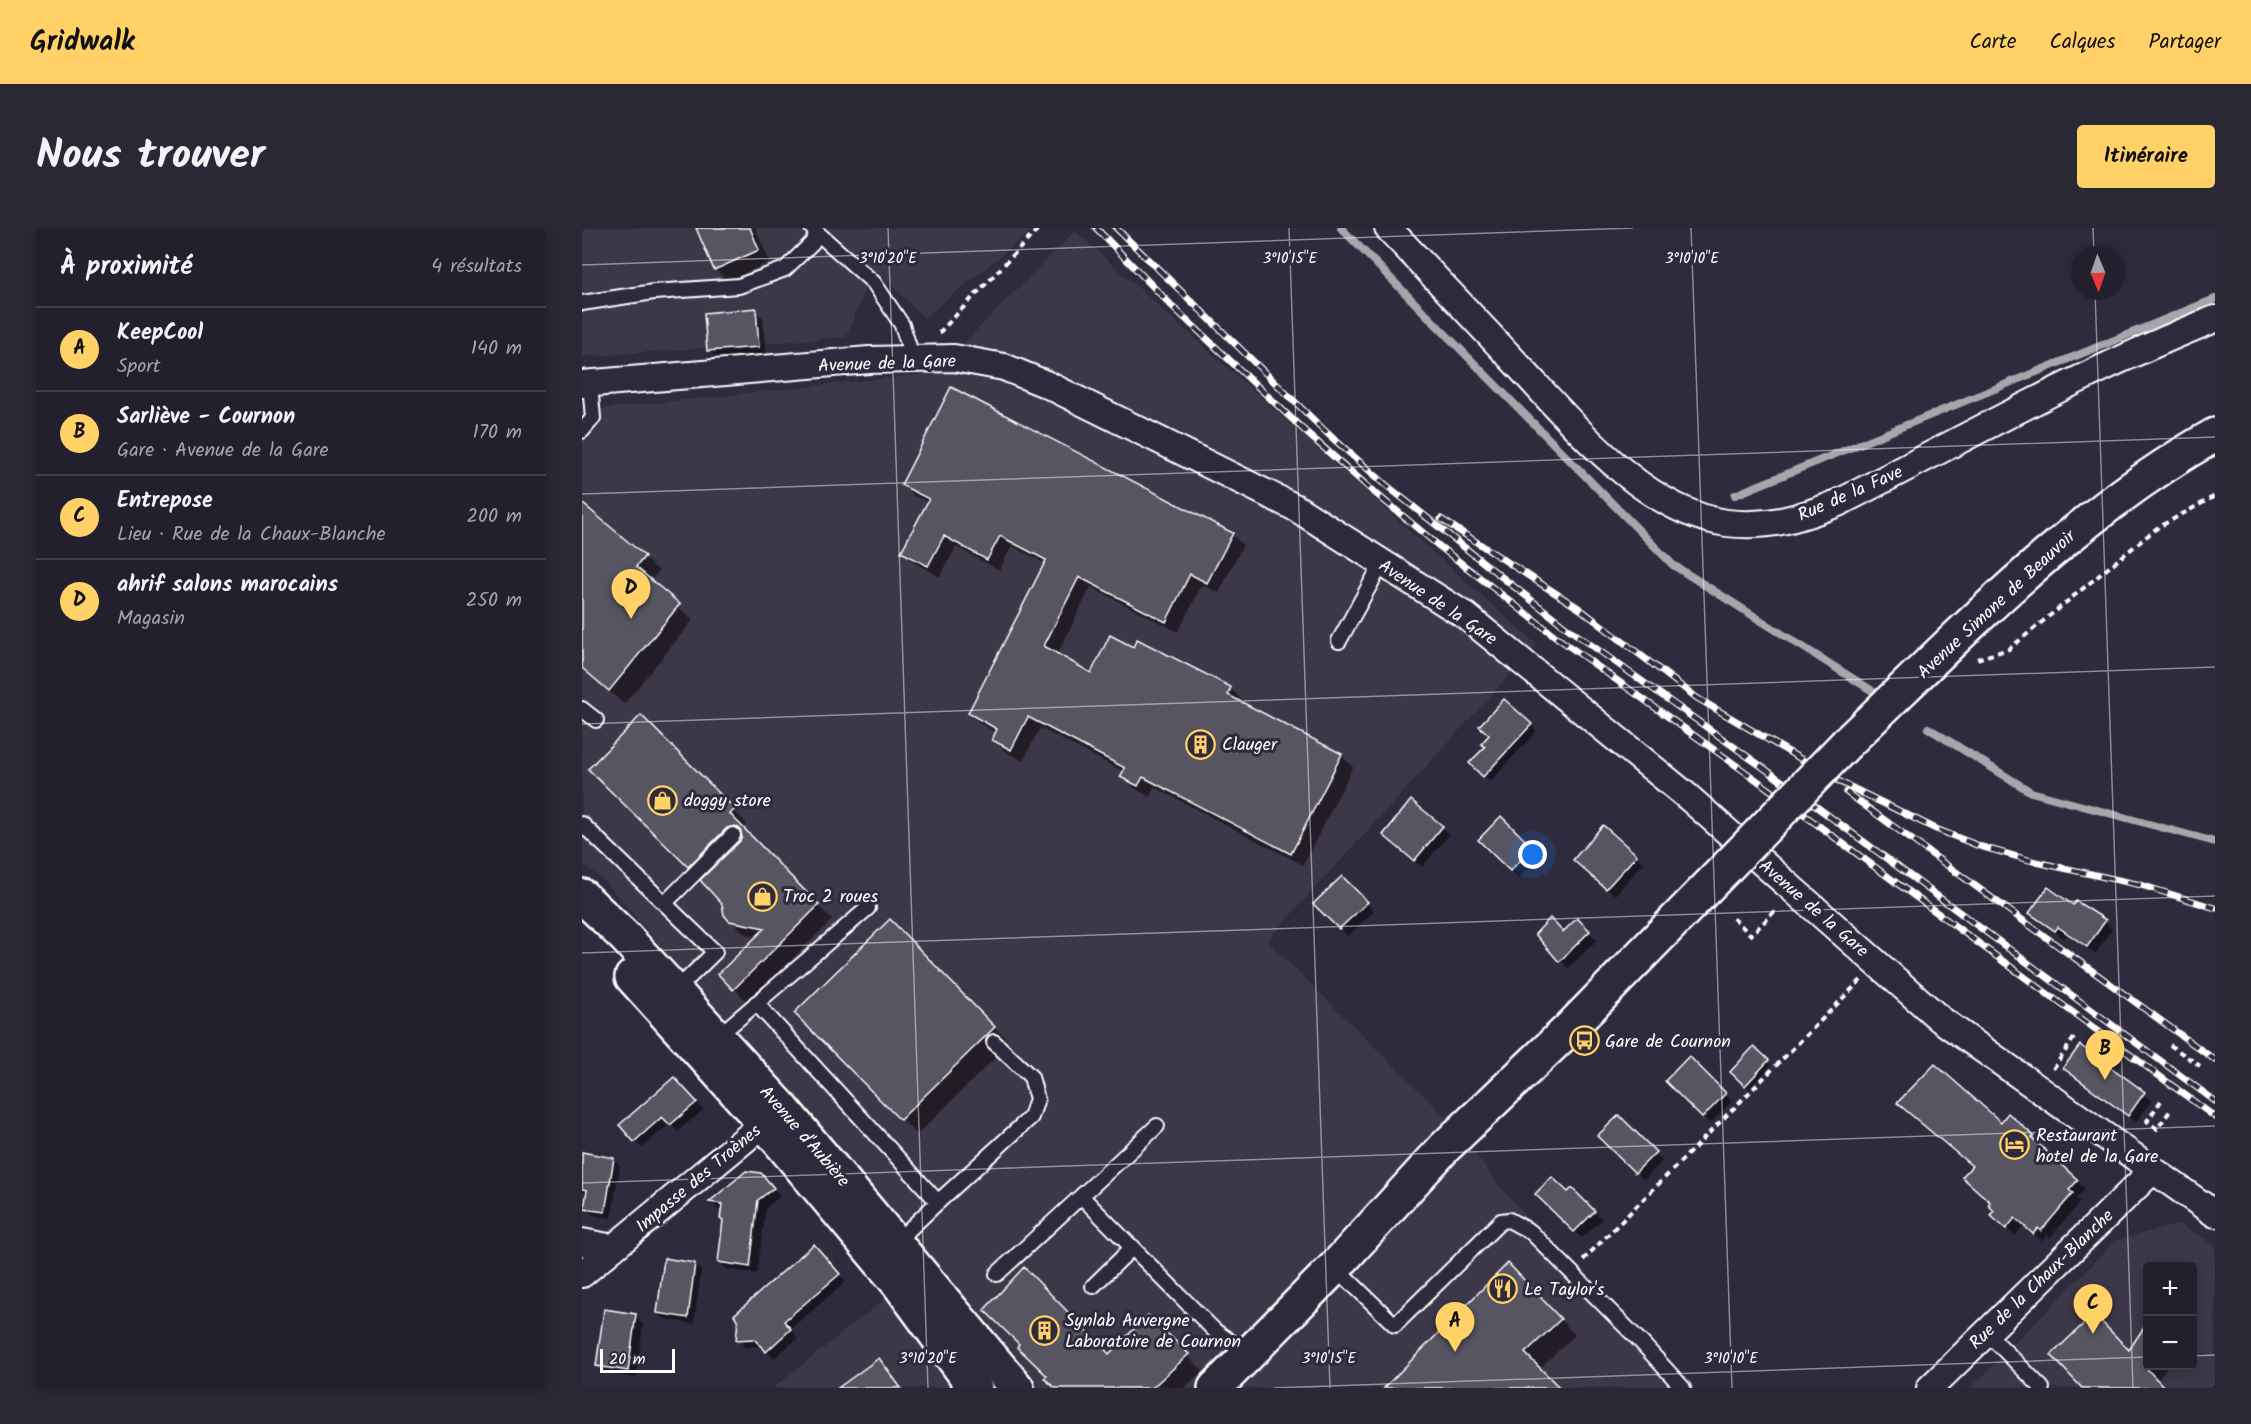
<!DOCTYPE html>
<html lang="fr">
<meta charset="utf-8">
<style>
:root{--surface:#23202e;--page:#2b2836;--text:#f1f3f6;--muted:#a3a3aa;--line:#403e4a;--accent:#ffd166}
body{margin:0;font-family:Kalam,sans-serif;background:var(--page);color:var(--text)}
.controls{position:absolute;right:18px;bottom:18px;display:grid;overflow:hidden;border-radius:6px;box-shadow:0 3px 9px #0003}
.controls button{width:54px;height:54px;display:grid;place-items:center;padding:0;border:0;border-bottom:2px solid var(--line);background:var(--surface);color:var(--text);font:30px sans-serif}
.compass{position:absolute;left:1489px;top:18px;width:54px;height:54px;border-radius:50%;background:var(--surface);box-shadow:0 3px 9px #0003;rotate:178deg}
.scale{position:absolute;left:18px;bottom:15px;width:75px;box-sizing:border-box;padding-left:6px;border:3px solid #fff;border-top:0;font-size:16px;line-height:21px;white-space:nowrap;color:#fff;-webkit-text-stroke:4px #2f2a3d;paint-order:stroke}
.you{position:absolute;left:951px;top:627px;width:21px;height:21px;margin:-15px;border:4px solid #fff;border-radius:50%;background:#1a73e8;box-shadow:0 0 0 9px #1a73e833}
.badge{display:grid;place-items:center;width:39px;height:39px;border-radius:50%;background:var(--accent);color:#111;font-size:20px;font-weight:700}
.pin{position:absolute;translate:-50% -50px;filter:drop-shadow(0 2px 3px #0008)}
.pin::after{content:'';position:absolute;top:32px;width:21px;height:18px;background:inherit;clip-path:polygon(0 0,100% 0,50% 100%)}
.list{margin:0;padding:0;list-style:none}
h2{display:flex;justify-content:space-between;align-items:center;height:78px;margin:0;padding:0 24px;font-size:26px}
h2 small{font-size:20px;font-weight:400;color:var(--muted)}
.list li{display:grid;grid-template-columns:39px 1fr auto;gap:18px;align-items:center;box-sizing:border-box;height:84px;padding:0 24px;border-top:2px solid var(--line)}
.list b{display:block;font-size:22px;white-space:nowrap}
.list p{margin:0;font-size:20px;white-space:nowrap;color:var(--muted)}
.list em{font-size:20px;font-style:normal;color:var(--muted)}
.map{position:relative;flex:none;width:1633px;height:1160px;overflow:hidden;border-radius:6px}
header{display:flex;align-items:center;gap:36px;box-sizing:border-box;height:84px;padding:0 30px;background:var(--accent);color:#111}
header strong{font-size:28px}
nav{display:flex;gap:33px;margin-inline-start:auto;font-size:21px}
.intro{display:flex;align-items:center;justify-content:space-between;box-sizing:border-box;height:144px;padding:0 36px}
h1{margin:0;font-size:42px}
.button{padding:15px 27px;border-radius:6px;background:var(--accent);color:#111;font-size:21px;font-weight:700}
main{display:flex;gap:36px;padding:0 36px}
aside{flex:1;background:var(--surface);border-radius:6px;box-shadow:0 3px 9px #0003}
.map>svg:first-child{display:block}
.built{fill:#3c3749;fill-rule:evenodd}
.shadow{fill:#0007}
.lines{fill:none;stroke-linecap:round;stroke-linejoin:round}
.stream{stroke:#a7a6ad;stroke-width:8}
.building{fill:#595564;stroke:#fff;stroke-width:1.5}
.service-casing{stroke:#fff;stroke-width:18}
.minor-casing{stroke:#fff;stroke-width:30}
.secondary-casing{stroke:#fff;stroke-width:38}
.path{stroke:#fff;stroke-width:4;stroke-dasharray:6 4.5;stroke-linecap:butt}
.service{stroke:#2f2a3d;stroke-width:14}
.minor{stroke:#2f2a3d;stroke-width:26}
.secondary{stroke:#2f2a3d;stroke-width:33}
.rail-casing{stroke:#fff;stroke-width:7}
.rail{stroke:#2f2a3d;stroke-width:4.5;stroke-dasharray:14;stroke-linecap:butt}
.secondary-bridge-casing{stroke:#fff;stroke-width:38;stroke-linecap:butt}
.secondary-bridge{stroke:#2f2a3d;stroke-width:33}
.ticks{fill:none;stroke:#fff;stroke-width:1.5;stroke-opacity:0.45}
.labels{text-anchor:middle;stroke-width:6;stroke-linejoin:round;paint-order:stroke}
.street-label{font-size:18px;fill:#fff;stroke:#2f2a3d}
.poi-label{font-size:18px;fill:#fff;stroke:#2f2a3d;text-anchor:start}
.ticks-label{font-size:15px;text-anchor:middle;fill:#fff;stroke:#2f2a3d;stroke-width:6;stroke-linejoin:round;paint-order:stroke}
</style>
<header>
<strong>Gridwalk</strong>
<nav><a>Carte</a><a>Calques</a><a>Partager</a></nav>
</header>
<div class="intro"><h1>Nous trouver</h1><a class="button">Itinéraire</a></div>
<main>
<aside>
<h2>À proximité<small>4 résultats</small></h2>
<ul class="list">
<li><span class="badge">A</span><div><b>KeepCool</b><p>Sport</p></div><em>140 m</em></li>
<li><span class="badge">B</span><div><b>Sarliève - Cournon</b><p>Gare · Avenue de la Gare</p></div><em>170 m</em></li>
<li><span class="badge">C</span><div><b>Entrepose</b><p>Lieu · Rue de la Chaux-Blanche</p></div><em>200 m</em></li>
<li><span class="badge">D</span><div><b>ahrif salons marocains</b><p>Magasin</p></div><em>250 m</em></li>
</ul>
</aside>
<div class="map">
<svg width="1633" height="1160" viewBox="0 0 1633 1160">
<rect width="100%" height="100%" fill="#2f2a3d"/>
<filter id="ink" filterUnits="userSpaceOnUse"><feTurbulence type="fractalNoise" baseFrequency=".0167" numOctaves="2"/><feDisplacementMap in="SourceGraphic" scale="12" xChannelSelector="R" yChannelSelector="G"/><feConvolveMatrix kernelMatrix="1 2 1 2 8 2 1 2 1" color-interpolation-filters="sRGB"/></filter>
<g filter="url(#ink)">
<g class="built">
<path d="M0,0h453l-111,90 -41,-42 -19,15 -18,46 -264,20z"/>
<path d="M493,3l462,414 -270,296 177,174 56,71 172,202h-899l158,-126 -324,-378 -25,-21v-452l352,-38z"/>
<path d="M1598,996l35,21v143h-244l145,-148zM1566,1038h44v100h-44z"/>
</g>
<g class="shadow">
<path d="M116,0h57l15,34 -43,19 -12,-12z"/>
<path d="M173,82l8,8 3,36 -49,4 -8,-8z"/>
<path d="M321,256l329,50 11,11 -24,48 -17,-8 -24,47 -87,-45 -34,68 35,20 42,-26 4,-8 93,48 11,11 -1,3 100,52 12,12 -50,98 -149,-78 -4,10 -16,-9 -12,-11 2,-5 -84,-44 -17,33 -18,-10 -11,-11 3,-7 -16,-9 -11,-11 76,-149 -34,-18 -13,24 -43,-23 -16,30 -25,-14 -12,-11 26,-49 -15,-7z"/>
<path d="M3,279l74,64 -9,10 43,39 -69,84 -42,-35v-159z"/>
<path d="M922,473l33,30 -47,51 -19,-19 16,-16z"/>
<path d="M59,489l106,107 -4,5 89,91 -84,82 -28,-28 38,-37 -13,-3 -19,-19 -2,-12 -21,-23 -113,-111z"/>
<path d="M919,590l39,38 -21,22 -39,-38z"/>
<path d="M860,599l7,8 -27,32 -30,-25z"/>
<path d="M1054,628l7,7 -28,32 -33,-28z"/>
<path d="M760,650l32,33 -26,25 -33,-32z"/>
<path d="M1495,675l28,19 7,7 -17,25 -28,-20 -3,4 -33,-25 42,-6z"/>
<path d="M995,692l20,20 -29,28 -31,-34h26z"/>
<path d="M308,693l120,122 -93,92 -121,-122z"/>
<path d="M1498,819l72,54 -16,21 -71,-54z"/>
<path d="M1172,820l17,17 -22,24 -17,-17z"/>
<path d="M1107,830l43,43 -22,23 -43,-43z"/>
<path d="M99,858l22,24 -25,21 -8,-8 -28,25 -7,-7z"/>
<path d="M1037,889l43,44 -18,19 -45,-44z"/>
<path d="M1419,896l32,13 8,8 -2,2 46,42 -9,10 4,3 -30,36 -3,-3 -5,6 -18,-16 -9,11 -15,-13 -26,-57z"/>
<path d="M31,931l7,7 -9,52 -18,-3 -7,-6 2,-14 -6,-4v-25z"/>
<path d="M164,945l22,9 12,14 -14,12 -9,66 -30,-5 -8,-7 6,-40 -2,-12h-4l-8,-7z"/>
<path d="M990,962l30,29 -20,19 -45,-44h30z"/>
<path d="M240,1026l24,28 -56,47 8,9 -24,20 -12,-12 -17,1 -7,-8z"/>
<path d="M112,1036l7,7 -7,53 -29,-5 -7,-6z"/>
<path d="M941,1052l52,55 -36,34 19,19h-173z"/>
<path d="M53,1088l8,8 -7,54 -30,-5 -8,-8z"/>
<path d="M566,1089l55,54 -19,17h-129l54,-33z"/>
<path d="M1547,1124l19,14h20l-11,15 7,7h-80z"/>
</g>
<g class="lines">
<g class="stream">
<path d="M759,0l332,337 198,125"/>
<path d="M1153,267l480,-196"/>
<path d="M1346,500l103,64 184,50"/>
</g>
</g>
<g class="building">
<path d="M114,0h54l9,22 -45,20z"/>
<path d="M174,80l3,39 -52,4 -3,-38z"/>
<path d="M369,159l282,146 -26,50 -17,-9 -24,48 -87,-45 -35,69 47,27 19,-38 23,12 4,-8 94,48 -3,8 114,59 -51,100 -148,-77 -5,9 -18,-9 5,-9 -97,-51 -17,33 -19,-10 5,-11 -29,-16 78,-153 -46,-24 -13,24 -43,-24 -16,30 -27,-14 28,-53 -28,-14z"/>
<path d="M0,275l63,53 -9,11 44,37 -71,87 -27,-23z"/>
<path d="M922,471l28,25 -49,53 -14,-14 16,-16 -4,-3 8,-9 -10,-9z"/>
<path d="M59,487l94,94 -5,5 89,91 -86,85 -15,-16 47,-46 -36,-7 -5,-6 -2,-11 -22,-24 40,-39 2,-4 -2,-8 -5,-3 -8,2 -39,39 -100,-98z"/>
<path d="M829,572l32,26 -29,35 -31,-26z"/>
<path d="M919,588l32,32 -23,23 -32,-31z"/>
<path d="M1021,597l34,30 -31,34 -33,-29z"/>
<path d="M760,648l26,26 -29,27 -26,-25z"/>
<path d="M1466,659l25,18 3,-4 30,19 -19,27 -29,-20 -3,4 -26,-18z"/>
<path d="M968,690l13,14 14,-14 13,13 -31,31 -24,-28z"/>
<path d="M308,691l105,108 -95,93 -106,-107z"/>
<path d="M1498,817l65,47 -17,24 -65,-48z"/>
<path d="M1172,818l15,14 -24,26 -15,-14z"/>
<path d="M1107,828l37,37 -24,25 -37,-37z"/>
<path d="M1353,836l66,58 7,-9 26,23 -2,2 46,42 -9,10 4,3 -32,38 -3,-3 -5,6 -18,-16 -9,11 -16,-14 4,-4 -6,-6 2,-3 -28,-25 10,-11 -75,-63z"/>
<path d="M92,849l23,25 -27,23 -8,-8 -28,25 -15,-17z"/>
<path d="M1037,887l37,37 -21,21 -38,-37z"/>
<path d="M0,924l32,6 -9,54 -21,-3 3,-19 -5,-1z"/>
<path d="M164,943l15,2 13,15 -16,12 -8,67 -32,-5 5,-42 -3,-1 2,-15 -13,-2z"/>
<path d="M970,949l16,15 4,-4 23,23 -21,21 -39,-38z"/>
<path d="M232,1016l26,30 -56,47 7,8 -25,23 -12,-13 -18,1 2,-19 -4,-6z"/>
<path d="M82,1030l31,5 -7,55 -31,-5z"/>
<path d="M926,1035l53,56 -36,34 35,35h-176z"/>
<path d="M442,1039l85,87 39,-39 41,39 -37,34h-97l-11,-10 3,-2 -30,-29 2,-3 -35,-34z"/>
<path d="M22,1081l32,5 -8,57 -32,-5z"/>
<path d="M1512,1086l35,36 19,-29v49l17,18h-83l-31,-33z"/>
<path d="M297,1130l22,30h-63z"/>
</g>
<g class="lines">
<defs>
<g id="service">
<path d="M230,0l62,55 28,42 11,34"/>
<path d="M0,75l72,-11 85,-6 46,-17 27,-26 5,-9"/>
<path d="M0,203l11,-13 -3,-34"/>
<path d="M757,413l43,-78"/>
<path d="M0,481l14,11"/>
<path d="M0,596l133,128 -40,39"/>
<path d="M83,675l68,-68"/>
<path d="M174,775l182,199 93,-85 6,-18 -6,-22 -37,-35"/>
<path d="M135,809l151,-129"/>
<path d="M500,969l133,134 22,15 8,10"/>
<path d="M312,1016l44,-42"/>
<path d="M753,1039l60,58 106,-104 8,-1 22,12 109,109 43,47"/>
<path d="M415,1046l160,-148"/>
<path d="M511,1058l40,-39"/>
<path d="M1404,1104l56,56"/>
</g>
<g id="minor">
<path d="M806,0c42,44 84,88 125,132 57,60 128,151 214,163 41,5 73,-5 111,-20 124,-63 247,-133 377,-184"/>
<path d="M0,156l287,-24 85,-2 50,9 44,18 248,123 170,108 222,181 252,222 275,195"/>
<path d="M0,1014l31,6 165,-136"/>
<path d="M0,1046l31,-26"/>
<path d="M1348,1160l223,-218"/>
</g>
<g id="secondary">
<path d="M1264,516c116,-111 228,-230 369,-309"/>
<path d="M0,668l43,41 157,171 235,280"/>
<path d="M50,749l132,146 135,161 76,104"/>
<path d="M633,1160l120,-121 110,-120 124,-118 157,-161"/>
</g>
</defs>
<use href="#service" class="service-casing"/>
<use href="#minor" class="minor-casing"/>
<use href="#secondary" class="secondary-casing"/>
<g class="path">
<path d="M357,105l100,-105"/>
<path d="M1395,431l32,-10 148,-121 58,-32"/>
<path d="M1151,690l18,17 26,-26"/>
<path d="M1588,817l30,21"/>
<path d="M1471,841l21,-31"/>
<path d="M1579,873l-14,20 10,8 13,-18"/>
<path d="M1001,1032l278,-280"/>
</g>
<use href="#service" class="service"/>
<use href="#minor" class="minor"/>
<use href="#secondary" class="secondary"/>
<defs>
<g id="rail">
<path d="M514,0l75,77 136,128 67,59 65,54 120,93 199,142 457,336"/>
<path d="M534,0l211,205 59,52 117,93 63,49 202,144 447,330"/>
<path d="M859,291l139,90 117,89 143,84 96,47 43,17 57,16 105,23 74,23"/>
<path d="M1264,564l369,268"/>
</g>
</defs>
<use href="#rail" class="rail-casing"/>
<use href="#rail" class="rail"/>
<defs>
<path id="secondary-bridge" d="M1144,640l120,-124"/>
</defs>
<use href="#secondary-bridge" class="secondary-bridge-casing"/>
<use href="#secondary-bridge" class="secondary-bridge"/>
</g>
</g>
<path class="ticks" d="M306,0l40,1160M707,0l41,1160M1109,0l41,1160M1511,0l1,27M0,37l1051,-37M1513,63l38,1097M0,266l1633,-57M0,496l1633,-57M0,725l1633,-57M0,955l1633,-57M1610,1128l23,-1M692,1160l874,-31"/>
<defs>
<symbol id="building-ring" viewBox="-11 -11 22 22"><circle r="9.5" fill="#2f2a3d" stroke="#ffd166" stroke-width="1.5"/><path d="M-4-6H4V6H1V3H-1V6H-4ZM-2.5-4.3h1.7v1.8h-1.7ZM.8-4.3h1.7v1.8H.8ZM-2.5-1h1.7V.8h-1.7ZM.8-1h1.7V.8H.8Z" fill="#ffd166"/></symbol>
<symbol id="shop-ring" viewBox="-11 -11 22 22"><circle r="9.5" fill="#2f2a3d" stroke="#ffd166" stroke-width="1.5"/><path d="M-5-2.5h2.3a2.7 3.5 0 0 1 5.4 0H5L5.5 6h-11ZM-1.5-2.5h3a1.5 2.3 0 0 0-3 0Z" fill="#ffd166"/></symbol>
<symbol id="bus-ring" viewBox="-11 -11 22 22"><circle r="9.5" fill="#2f2a3d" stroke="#ffd166" stroke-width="1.5"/><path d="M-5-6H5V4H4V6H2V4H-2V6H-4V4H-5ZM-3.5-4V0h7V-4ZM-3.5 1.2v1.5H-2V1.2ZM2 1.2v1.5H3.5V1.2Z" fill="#ffd166"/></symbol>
<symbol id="hotel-ring" viewBox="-11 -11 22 22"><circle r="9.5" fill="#2f2a3d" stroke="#ffd166" stroke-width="1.5"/><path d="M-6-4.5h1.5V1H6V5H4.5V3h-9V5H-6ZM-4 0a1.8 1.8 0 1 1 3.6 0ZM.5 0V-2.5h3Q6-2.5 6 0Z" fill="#ffd166"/></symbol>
<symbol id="restaurant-ring" viewBox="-11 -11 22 22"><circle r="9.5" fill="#2f2a3d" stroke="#ffd166" stroke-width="1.5"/><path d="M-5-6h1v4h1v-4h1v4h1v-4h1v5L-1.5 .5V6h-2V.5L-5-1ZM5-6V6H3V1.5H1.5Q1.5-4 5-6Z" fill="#ffd166"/></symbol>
</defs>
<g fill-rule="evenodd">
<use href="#building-ring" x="602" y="500" width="33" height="33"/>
<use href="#shop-ring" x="64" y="556" width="33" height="33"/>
<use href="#shop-ring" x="164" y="652" width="33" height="33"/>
<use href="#bus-ring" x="986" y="796" width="33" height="33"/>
<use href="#hotel-ring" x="1416" y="900" width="33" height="33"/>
<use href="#restaurant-ring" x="904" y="1044" width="33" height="33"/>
<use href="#building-ring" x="446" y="1086" width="33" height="33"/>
</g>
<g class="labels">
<g class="street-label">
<text transform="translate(305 135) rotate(-2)" y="6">Avenue de la Gare</text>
<text transform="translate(1268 265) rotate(-24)" y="6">Rue de la Fave</text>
<text transform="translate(856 374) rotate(34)" y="6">Avenue de la Gare</text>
<text transform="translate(1414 376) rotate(-43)" y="6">Avenue Simone de Beauvoir</text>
<text transform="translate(1232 680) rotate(41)" y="6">Avenue de la Gare</text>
<text transform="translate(223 908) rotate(49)" y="6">Avenue d'Aubière</text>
<text transform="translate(116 950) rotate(-40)" y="6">Impasse des Troènes</text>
<text transform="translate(1459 1051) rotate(-44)" y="6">Rue de la Chaux-Blanche</text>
</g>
<g class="poi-label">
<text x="640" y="522">Clauger</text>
<text x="102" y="578">doggy store</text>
<text x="201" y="674">Troc 2 roues</text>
<text x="1023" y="819">Gare de Cournon</text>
<text x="1454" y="913">Restaurant<tspan x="1454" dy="21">hotel de la Gare</tspan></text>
<text x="942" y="1067">Le Taylor's</text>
<text x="483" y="1098">Synlab Auvergne<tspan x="483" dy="21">Laboratoire de Cournon</tspan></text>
</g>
</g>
<g class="ticks-label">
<text x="306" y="35">3°10'20"E</text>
<text x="708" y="35">3°10'15"E</text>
<text x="1110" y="35">3°10'10"E</text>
<text x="346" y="1135">3°10'20"E</text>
<text x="747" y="1135">3°10'15"E</text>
<text x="1149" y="1135">3°10'10"E</text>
</g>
</svg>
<div class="controls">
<button>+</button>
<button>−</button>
</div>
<svg class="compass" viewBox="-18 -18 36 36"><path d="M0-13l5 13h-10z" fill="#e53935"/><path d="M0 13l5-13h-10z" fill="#a3a3aa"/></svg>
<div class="scale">20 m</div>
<div class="you"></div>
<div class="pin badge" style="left:873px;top:1124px">A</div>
<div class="pin badge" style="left:1523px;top:852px">B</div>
<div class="pin badge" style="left:1511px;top:1106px">C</div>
<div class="pin badge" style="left:49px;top:391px">D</div>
</div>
</main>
